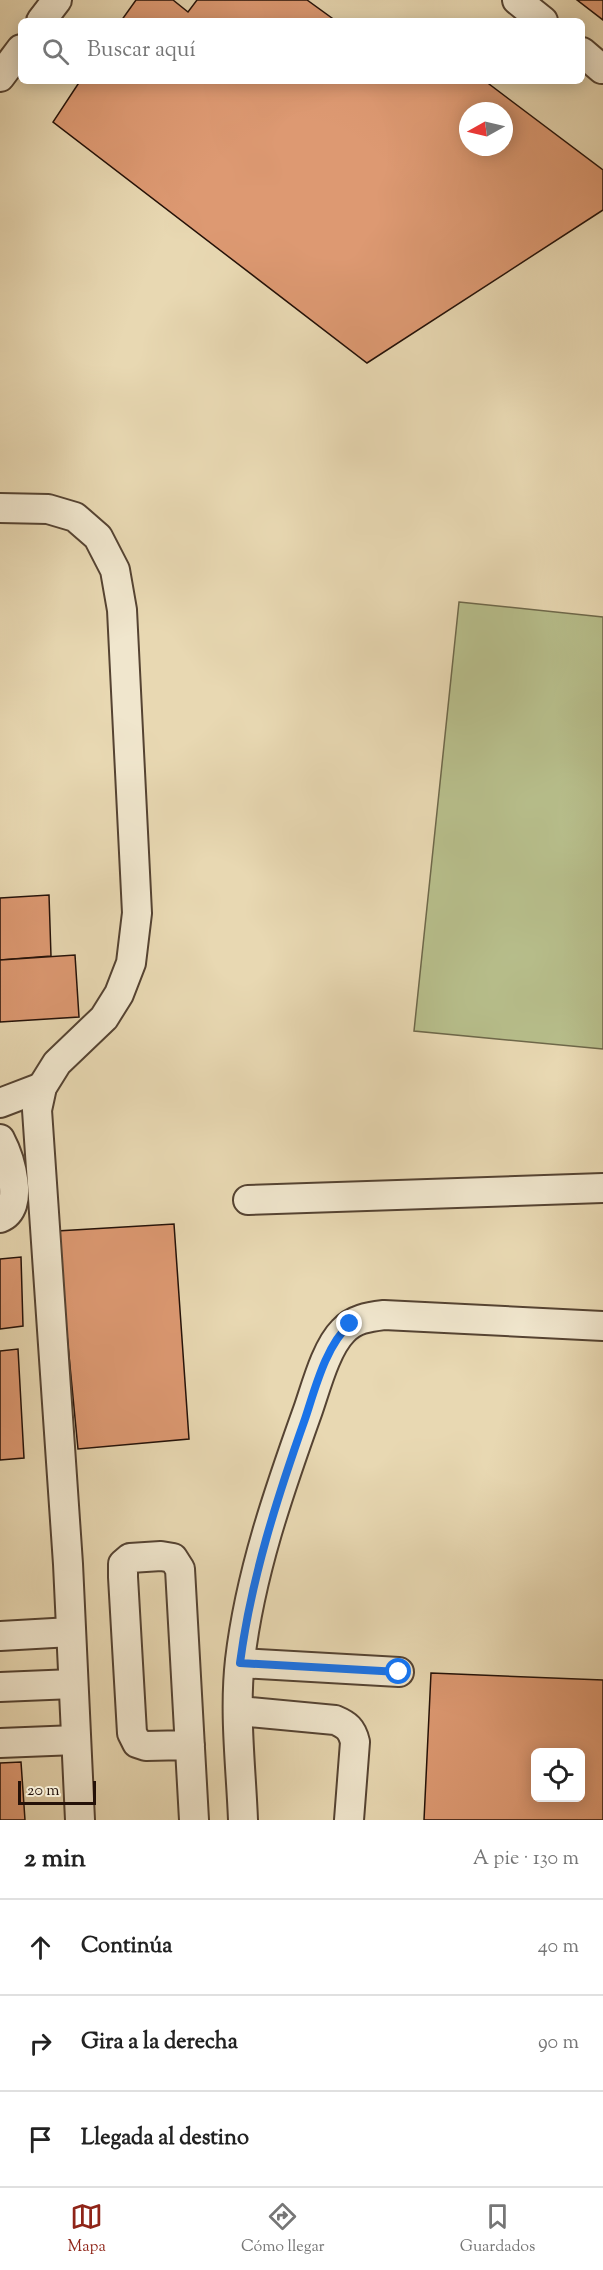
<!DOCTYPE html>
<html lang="es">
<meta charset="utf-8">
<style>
:root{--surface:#fff;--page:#f6f6f6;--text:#222;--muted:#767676;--line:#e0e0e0;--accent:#8f2418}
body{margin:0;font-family:"Sorts Mill Goudy",serif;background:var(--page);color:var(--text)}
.controls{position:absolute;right:18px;bottom:18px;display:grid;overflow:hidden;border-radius:9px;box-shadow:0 3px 15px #0003}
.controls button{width:54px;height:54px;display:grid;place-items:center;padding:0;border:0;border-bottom:2px solid var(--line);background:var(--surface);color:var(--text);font:30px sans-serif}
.compass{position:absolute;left:459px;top:102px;width:54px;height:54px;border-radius:50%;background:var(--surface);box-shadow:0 3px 15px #0003;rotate:262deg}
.scale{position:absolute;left:18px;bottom:15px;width:78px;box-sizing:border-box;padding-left:6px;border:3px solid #241108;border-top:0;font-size:16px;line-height:21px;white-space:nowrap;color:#241108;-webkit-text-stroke:4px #f0e6cd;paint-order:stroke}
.stop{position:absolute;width:18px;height:18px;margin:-14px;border:4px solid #1a73e8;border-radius:50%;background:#fff}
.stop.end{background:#1a73e8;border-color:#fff;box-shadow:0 2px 6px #0008}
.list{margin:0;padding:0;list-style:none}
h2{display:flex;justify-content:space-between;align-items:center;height:78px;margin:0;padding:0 24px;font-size:26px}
h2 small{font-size:20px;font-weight:400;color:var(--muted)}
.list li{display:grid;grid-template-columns:39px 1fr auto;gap:18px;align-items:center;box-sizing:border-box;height:96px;padding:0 24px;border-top:2px solid var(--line)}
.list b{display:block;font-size:22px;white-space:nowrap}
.list em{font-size:20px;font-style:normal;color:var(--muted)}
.icon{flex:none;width:33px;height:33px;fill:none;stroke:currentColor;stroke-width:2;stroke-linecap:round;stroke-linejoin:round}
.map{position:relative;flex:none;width:603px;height:1820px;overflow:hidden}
.search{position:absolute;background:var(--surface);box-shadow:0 3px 15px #0003;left:18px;right:18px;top:18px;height:66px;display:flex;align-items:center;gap:15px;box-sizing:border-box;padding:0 21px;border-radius:9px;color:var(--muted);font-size:22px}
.sheet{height:366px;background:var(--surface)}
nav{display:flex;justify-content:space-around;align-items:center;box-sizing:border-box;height:84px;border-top:2px solid var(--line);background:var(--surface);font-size:16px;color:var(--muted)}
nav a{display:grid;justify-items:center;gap:3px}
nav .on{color:var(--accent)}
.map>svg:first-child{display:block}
.green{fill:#b7be8b;stroke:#6e684a;stroke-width:1.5}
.building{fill:#dd9972;stroke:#241108;stroke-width:1.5;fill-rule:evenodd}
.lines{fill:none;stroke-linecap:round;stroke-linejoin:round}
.minor-casing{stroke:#554332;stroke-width:32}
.minor{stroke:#f0e6cd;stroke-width:28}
.route{stroke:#1a73e8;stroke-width:8}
</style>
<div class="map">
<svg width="603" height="1820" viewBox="0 0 603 1820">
<rect width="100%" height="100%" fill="#e8d8b2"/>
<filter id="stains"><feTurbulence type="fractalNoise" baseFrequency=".00333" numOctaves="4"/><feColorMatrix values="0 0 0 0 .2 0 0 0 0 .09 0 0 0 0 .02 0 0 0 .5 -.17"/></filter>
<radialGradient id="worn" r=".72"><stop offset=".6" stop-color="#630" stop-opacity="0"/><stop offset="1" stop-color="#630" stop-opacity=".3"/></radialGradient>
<path class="green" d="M459,602l144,15v432l-189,-18z"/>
<g class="building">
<path d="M136,0h37l15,12 9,-12h110l29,21h-215z"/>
<path d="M577,0h26v20z"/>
<path d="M80,81h405l118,89v40l-236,153 -314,-241zM468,111h36v36h-36z"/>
<path d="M49,895l2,61 -51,4v-62z"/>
<path d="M75,955l4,62 -79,5v-62z"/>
<path d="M174,1224l15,215 -111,10 -21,-218z"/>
<path d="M21,1257l2,69 -23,3v-70z"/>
<path d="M18,1349l6,109 -24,2v-109z"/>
<path d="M431,1673l172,7v140h-179zM536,1752h44v46h-44z"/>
<path d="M21,1762l4,58h-25v-57z"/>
</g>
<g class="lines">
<defs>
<g id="minor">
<path d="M517,0l26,21"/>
<path d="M41,21l16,-21"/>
<path d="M582,52l20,17"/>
<path d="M0,77l21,-28"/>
<path d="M0,508l48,1 27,8 23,20 17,33 7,40 15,303 -6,50 -12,31 -15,24 -47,45 -15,24 -5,23 31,454 12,256"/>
<path d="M0,1103l42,-16"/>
<path d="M0,1139c10,19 26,69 0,79"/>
<path d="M248,1200l355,-12"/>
<path d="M0,1636l71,-4"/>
<path d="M240,1663l159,9"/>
<path d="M0,1687l73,-3"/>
<path d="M239,1711l96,9c12,5 17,9 20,22l-6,78"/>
<path d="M0,1743l76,-3"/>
<path d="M190,1745l-44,1 -9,-3 -5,-10 -9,-156v-13l7,-6 31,-2 12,2 7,11 14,251"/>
<path d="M243,1820c-2,-52 -9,-107 -3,-160 10,-86 39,-169 68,-250 8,-23 18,-62 35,-79 11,-12 25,-14 41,-16l219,11"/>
</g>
</defs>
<use href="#minor" class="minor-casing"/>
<use href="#minor" class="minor"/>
</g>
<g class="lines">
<path class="route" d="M350,1324c-24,21 -35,65 -45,95 -28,79 -54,160 -65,244l159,9"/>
</g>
<rect width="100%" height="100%" filter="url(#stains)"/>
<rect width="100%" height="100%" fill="url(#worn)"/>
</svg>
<div class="controls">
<button><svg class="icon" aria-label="locate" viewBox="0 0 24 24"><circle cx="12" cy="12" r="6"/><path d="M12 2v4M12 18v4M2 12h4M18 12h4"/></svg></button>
</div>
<svg class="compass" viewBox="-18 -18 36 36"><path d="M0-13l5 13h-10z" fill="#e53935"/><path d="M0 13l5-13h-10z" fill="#767676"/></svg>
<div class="scale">20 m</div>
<div class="stop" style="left:399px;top:1672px"></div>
<div class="stop end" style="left:350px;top:1324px"></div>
<div class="search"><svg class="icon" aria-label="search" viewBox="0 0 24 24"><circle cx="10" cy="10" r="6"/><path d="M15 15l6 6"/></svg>Buscar aquí</div>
</div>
<section class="sheet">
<h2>2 min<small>A pie · 130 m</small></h2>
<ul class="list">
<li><svg class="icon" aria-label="ahead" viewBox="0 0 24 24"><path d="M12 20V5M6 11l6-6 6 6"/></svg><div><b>Continúa</b></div><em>40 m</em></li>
<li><svg class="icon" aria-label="right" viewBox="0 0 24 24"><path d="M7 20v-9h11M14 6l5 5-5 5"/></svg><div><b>Gira a la derecha</b></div><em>90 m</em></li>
<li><svg class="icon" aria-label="arrive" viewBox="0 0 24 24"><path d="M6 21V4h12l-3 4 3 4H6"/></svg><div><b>Llegada al destino</b></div></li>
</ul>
</section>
<nav>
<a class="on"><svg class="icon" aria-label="map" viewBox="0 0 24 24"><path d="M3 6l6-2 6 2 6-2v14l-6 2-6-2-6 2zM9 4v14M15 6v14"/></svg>Mapa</a>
<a><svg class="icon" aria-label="directions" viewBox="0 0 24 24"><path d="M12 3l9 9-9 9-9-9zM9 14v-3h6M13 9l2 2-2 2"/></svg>Cómo llegar</a>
<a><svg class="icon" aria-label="saved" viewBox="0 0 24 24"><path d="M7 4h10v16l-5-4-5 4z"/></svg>Guardados</a>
</nav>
